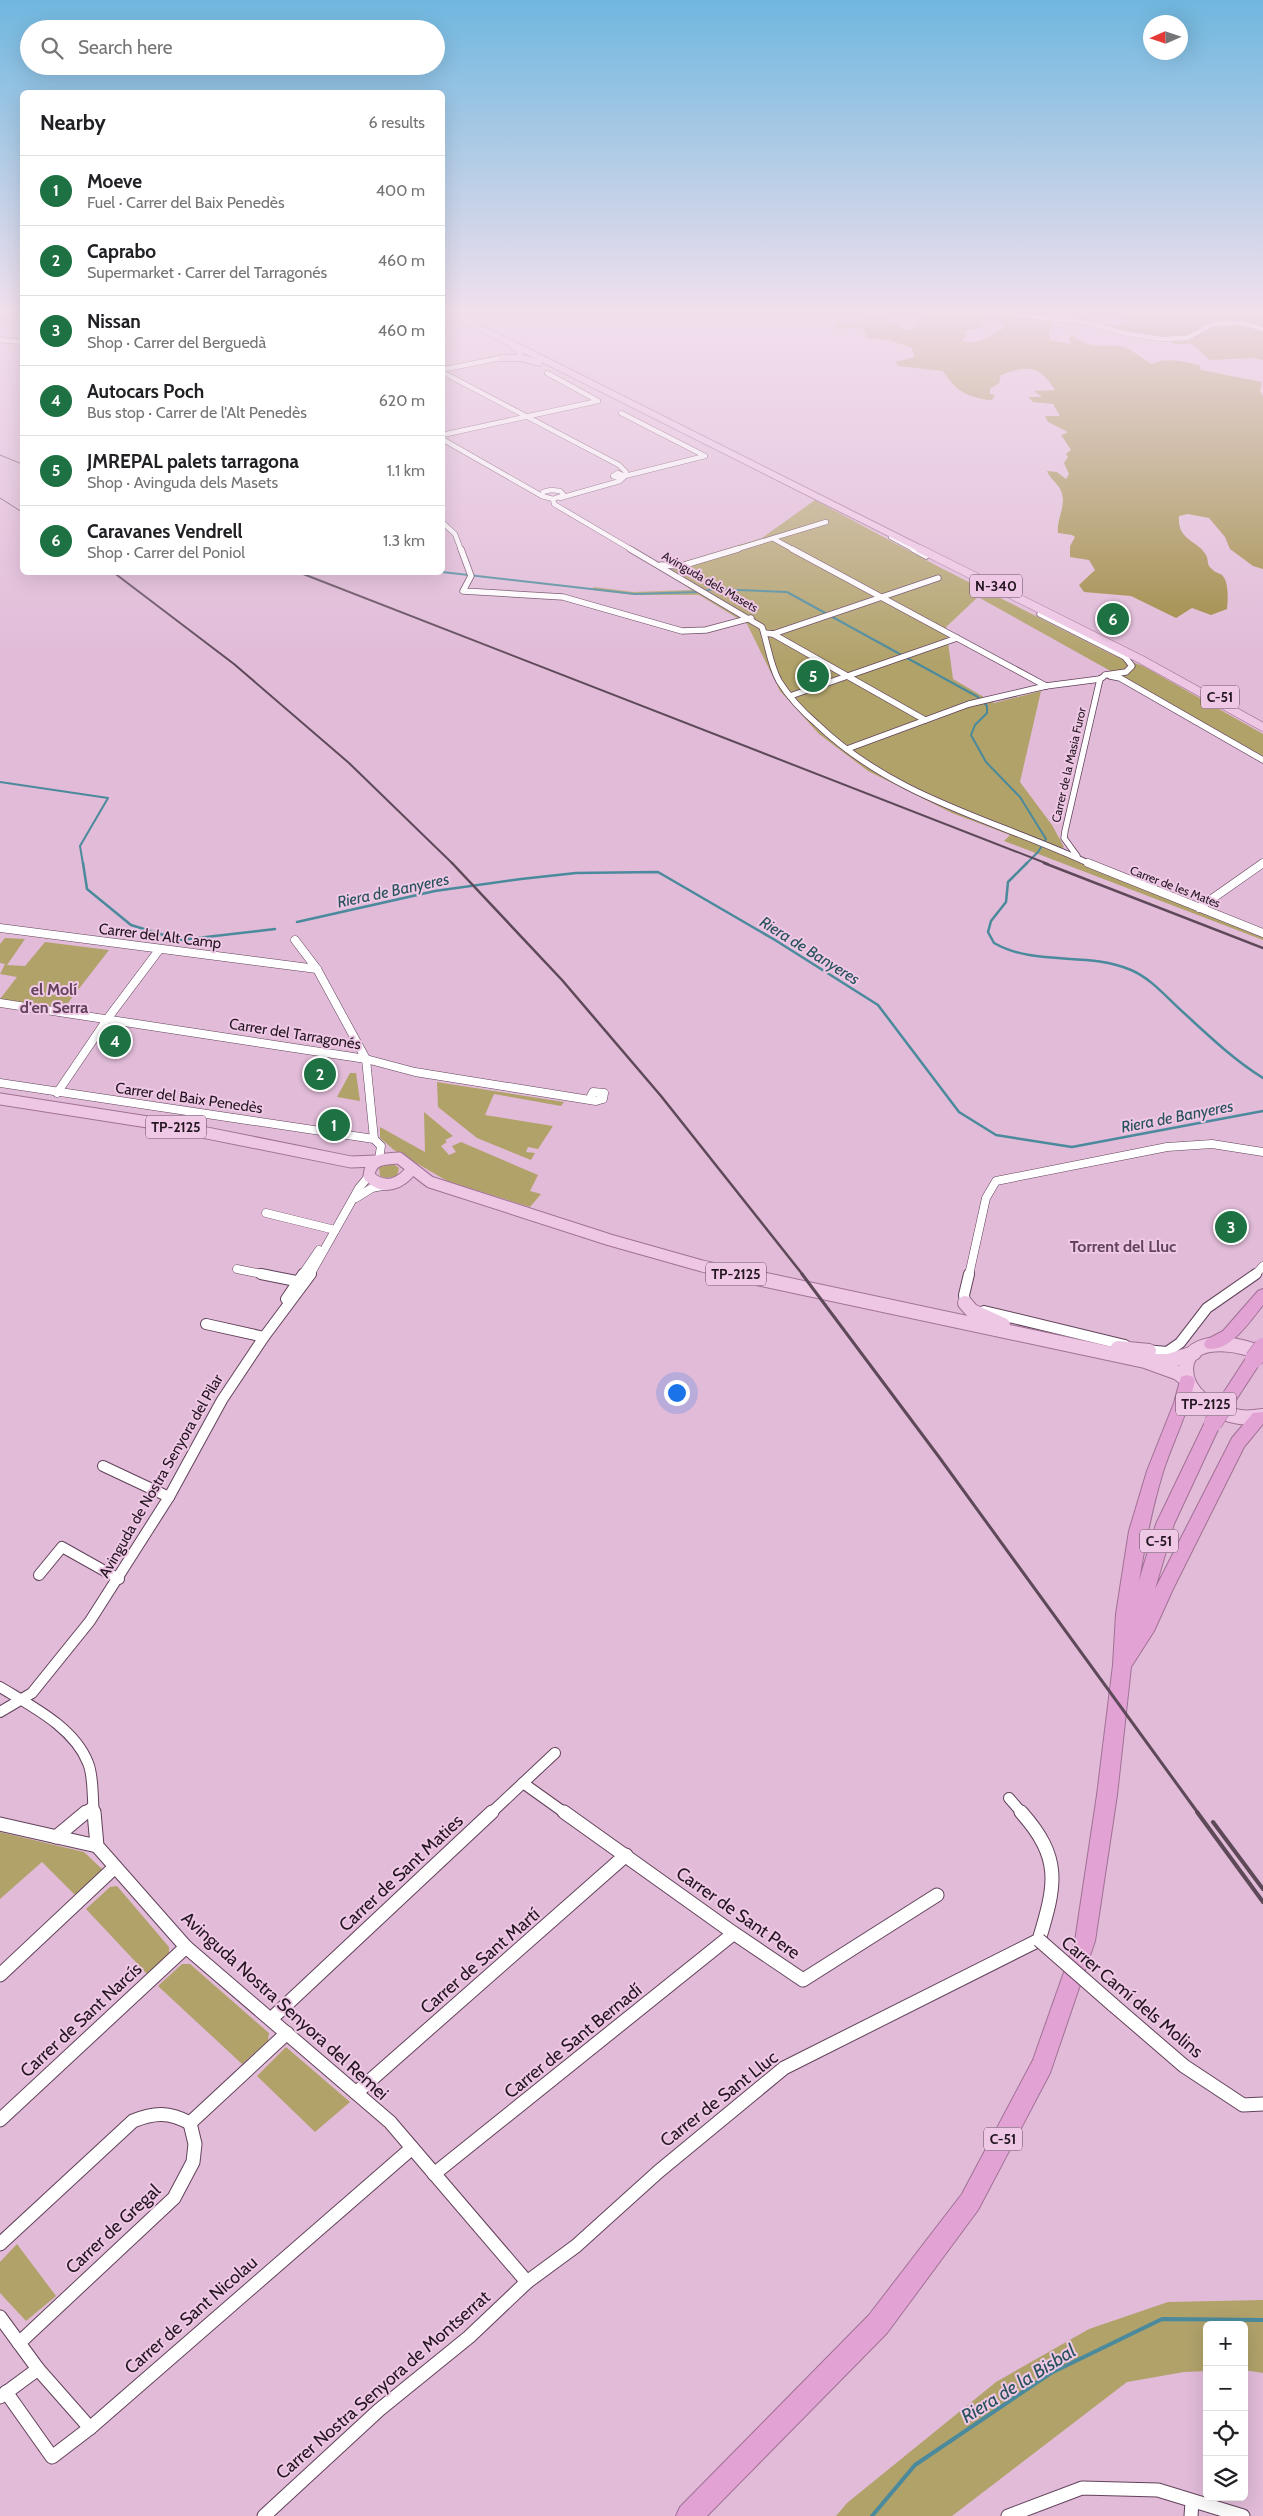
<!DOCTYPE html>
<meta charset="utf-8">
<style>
:root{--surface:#fff;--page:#f2f2f2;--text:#202124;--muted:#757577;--line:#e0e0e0;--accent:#1d7143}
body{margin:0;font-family:Cabin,sans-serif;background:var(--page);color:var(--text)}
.controls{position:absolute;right:15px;bottom:15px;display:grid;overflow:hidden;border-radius:8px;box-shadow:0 5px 20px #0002}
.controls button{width:45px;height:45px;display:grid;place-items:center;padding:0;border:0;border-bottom:1px solid var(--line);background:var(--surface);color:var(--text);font:25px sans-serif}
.compass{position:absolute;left:1143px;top:15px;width:45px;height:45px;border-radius:50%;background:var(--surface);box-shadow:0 5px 20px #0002;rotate:267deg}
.you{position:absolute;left:676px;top:1392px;width:18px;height:18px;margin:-12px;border:4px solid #fff;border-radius:50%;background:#1a73e8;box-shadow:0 0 0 8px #1a73e833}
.badge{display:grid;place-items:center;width:32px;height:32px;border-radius:50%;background:var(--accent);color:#fff;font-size:16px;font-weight:700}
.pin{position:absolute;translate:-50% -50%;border:2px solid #fff;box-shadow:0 1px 5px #0006}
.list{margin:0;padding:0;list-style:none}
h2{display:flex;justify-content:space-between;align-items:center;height:65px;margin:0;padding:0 20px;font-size:21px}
h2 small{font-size:16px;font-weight:400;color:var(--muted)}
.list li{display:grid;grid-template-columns:32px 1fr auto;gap:15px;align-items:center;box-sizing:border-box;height:70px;padding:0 20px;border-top:1px solid var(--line)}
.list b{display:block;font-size:19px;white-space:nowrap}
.list p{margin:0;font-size:16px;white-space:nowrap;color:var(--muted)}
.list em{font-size:16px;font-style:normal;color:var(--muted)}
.icon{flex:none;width:28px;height:28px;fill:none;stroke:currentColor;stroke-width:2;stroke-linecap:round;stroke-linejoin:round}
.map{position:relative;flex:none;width:1263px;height:2516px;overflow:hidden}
.search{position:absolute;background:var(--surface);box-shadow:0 5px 20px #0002;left:20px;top:20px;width:425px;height:55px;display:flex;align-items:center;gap:12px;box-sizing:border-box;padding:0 18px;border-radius:28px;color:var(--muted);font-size:19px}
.panel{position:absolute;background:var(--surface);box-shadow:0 5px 20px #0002;left:20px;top:90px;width:425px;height:485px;border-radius:8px}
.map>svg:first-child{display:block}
.green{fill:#b1a26a}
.forest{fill:#9c8940}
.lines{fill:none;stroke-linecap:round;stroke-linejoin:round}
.stream-far2{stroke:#4a8a9c;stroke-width:2}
.stream-far1{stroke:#4a8a9c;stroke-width:2.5}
.stream{stroke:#4a8a9c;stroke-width:4}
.street-far4-casing{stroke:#62425b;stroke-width:5.5}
.street-far3-casing{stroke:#62425b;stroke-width:7}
.street-far2-casing{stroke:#62425b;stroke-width:9}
.street-far1-casing{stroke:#62425b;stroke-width:12}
.street-casing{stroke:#62425b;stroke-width:15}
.primary-far3-casing{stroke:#a07195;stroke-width:8}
.primary-far2-casing{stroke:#a07195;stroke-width:9}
.primary-far1-casing{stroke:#a07195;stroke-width:13}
.primary-casing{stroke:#a07195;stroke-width:16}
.highway-casing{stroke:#a07195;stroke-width:2}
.street-far4{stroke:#fff;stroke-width:4.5}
.street-far3{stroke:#fff;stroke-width:5.5}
.street-far2{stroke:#fff;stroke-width:8}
.street-far1{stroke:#fff;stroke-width:10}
.street{stroke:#fff;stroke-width:13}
.primary-far3{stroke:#eec7e5;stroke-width:6}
.primary-far2{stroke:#eec7e5;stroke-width:8}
.primary-far1{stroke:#eec7e5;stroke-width:11}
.primary{stroke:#eec7e5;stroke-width:14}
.highway{fill:#e2a2d4;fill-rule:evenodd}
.rail-far4{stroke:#5e4959;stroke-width:1}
.rail-far3{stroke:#5e4959;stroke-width:2}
.rail-far2{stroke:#5e4959;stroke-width:2.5}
.rail-far1{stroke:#5e4959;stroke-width:3}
.rail{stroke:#5e4959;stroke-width:4}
.street-bridge-casing{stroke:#62425b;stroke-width:15;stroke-linecap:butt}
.highway-bridge-casing{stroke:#a07195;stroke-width:19;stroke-linecap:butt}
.street-bridge{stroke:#fff;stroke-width:13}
.highway-bridge{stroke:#e2a2d4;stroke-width:18}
.labels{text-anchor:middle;stroke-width:4;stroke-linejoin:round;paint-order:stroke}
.far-street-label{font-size:12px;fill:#241621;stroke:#eec8e5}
.shield{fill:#eec8e5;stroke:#614b5c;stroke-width:1}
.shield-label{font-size:14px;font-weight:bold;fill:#241621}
.street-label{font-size:15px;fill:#241621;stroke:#eec8e5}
.water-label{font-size:16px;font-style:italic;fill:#27525c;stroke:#eec8e5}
.neighbourhood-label{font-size:16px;font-weight:bold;fill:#64445d;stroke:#eec8e5}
.near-street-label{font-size:18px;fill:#241621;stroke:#eec8e5}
.near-water-label{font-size:19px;font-style:italic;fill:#27525c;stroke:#eec8e5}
</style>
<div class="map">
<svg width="1263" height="2516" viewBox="0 0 1263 2516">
<rect width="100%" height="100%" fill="#e1bbd8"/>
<g class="green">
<path d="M815,500l124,67 174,88 30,11 120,68v22l-285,-159 -32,30 7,52 41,24 47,-12 -21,91 32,43 12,22 -8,4 48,23 159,62v4l-259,-99 6,-6 -58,-22 -84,-42 -49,-37 -39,-43 -33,-67 -48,-29h-65l-42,-5 2,-3 39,5 59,-2 -33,-21 103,-31z"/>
<path d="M5,938l20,1 -18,26 18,1 20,-24 64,8 -45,58 -64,-9 17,-22 -17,-3 5,-10 -5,-1v-19z"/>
<path d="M350,1073h6l4,28 -23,-4z"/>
<path d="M437,1082l127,20 -3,4 -67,-12 -9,21 68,11 -15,23 -10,-2 -2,5 9,1 -4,7 -54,-22 -39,-31z"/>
<path d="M424,1112l29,24 -8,4 2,2 -6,4 8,9 7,-3 -4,-6 9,-4 77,33 -8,16 11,3 -11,13 -81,-25 -55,-32 -14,-12v-11l45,25z"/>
<path d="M392,1163l7,5 -2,8 -11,2 -6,-2 -1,-8 5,-4z"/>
<path d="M0,1832l84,20 19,18 -26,27 -35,-35 -42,37z"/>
<path d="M117,1886l52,61v9l-21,19 -62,-66 24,-22z"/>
<path d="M182,1964h8l79,69 -1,8 -26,23 -84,-78z"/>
<path d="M286,2047l64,55 -35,30 -58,-56z"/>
<path d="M17,2244l39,52 -30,25 -26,-28v-31z"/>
<path d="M1263,2300v73l-19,-3v-45h-37v46l-23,1 -57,10 -175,134h-116l11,-13 149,-121 93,-53 79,-27z"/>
</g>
<g class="forest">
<path d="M927,309h28l34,6 -8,9 3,3 -22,4 5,3 -5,7c13,6 32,-7 43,-14l-9,-12 59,5 -6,11 1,9 21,4 -2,-6 3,-3c20,17 30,7 53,12 6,2 20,14 27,17 14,-7 32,-3 47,1l2,5 61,12 -2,9 3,5v173l-10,-3 -23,-17 -5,-12 -16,-19 -21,-4 -9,2c-2,25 19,24 27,39 3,5 0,10 6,14 2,3 7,4 10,6 7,7 6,24 5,34l-16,6 -19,-7 -16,10 -45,-22 -47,-4 -5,-7 16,-15 -6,-10 -19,-3v-11l5,-9 -3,-2 -14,-2c-2,-13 8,-26 4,-39 -2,-10 -11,-13 -15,-23l10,1 9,7 3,-5 -5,-11 4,-6 -2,-3 5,-4 -10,-15 6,-2 -1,-2 -18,-9 -3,-6h15l-7,-12 -20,-2 -5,-5h14l-8,-6 21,-1c-16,-25 -26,-25 -54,-15l-2,8 -9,6v5l5,1 -3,5c-22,-1 -37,-9 -49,-29l-44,-5 -4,-4 19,-5 -2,-9 -23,-8 -23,-2 -3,-11 -26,2 -2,-10c6,1 14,4 20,2 11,-2 24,-5 36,0 9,5 15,15 28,4v-5l8,-3 2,-4z"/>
<path d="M964,309h104c-34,13 -69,5 -104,0z"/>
<path d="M1123,309h140v51l-9,-2 -44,2 -18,-16h-18l-5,-5 -59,-12 12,-3 6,-13z"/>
</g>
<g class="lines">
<g class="stream-far2">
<path d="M442,572l193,22 64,-2"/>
<path d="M705,591l8,-2 74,3 191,105 9,9v7l-12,12 -4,10 15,27 34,35 26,42 -8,13 -12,12"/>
<path d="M0,782l108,16 -28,48 3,18"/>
</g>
<g class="stream-far1">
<path d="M83,863l4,26 44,36 49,15 95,-11"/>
<path d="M1027,863l-19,19 -2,20 -15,19 -3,11 6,11c42,24 94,8 137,27 21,9 36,28 53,43 25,23 50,47 79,65"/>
<path d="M297,922l138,-31 86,-12 55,-6 82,-1 117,68 103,65 81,107 37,23 76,12 191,-36"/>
</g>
<path class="stream" d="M872,2516l43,-51 136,-92 111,-54 101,1"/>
<defs>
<g id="street-far4">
<path d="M956,309l128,13 44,12 34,5 25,-1 26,-14 30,-1 20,6"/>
<path d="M0,314l22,-2"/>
<path d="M0,340l22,2"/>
<path d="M445,369l56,-11"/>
<path d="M442,372l177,93 7,7 -1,3"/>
<path d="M547,373l51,28"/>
<path d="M621,413l84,43"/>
<path d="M442,435l156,-34"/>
<path d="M442,439l100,57"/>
<path d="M618,473l7,3 -6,2 -6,-2z"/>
<path d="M625,476l80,-20"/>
<path d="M551,490l9,1 4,4 -11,4 -11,-3 1,-4z"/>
<path d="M560,498l60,-17 5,-5"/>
<path d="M553,499l1,5 78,46"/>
<path d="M442,522l13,12 6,16"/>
<path d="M891,537l24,13"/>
<path d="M774,539l20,11"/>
<path d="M734,550l92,-28"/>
</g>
<g id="street-far3">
<path d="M461,549l10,27 -8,15 100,6 119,34 24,-1 45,-12"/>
<path d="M630,549l132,78c6,18 8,38 17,54 10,16 24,31 38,43 78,75 179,96 273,140"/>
<path d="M792,549l254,137"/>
<path d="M913,549l13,7"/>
<path d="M661,565l20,1 57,-17"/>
<path d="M1040,614l85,43 7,9 -6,6 -21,3"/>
<path d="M764,633l9,1 165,-56"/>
<path d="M773,634l152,86"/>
<path d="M1110,676l10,2 143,82"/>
<path d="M790,696l167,-58"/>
<path d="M847,749l122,-45 77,-18 54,-7"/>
<path d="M1077,856l-13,-18 1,-7 35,-152 3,-2"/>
<path d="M1261,864l2,-1"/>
</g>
<g id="street-far2">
<path d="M1088,863l175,70"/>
<path d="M1199,908l64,-45"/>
<path d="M0,928l317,41"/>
<path d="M295,940l22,29 49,90 8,80 7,7 -2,13"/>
<path d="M0,1003l366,56 49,13 181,29 7,-2 1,-6 -11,-1 -2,4 2,4"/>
<path d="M0,1083l374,56"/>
<path d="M57,1093l51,-75 51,-68"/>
<path d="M356,1198l16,-10 15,-3"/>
<path d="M266,1213l69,17"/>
<path d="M237,1269l30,6"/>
<path d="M302,1275l17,-25"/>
<path d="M310,1275l49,-87 10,-12"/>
<path d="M969,1275l17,-77 10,-17 171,-34 45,-3 51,8"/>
<path d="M1255,1275l8,-9"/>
</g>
<g id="street-far1">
<path d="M261,1274l35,7"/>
<path d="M286,1299l17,-25"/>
<path d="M968,1304l-3,-1 -1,-8 5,-21"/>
<path d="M984,1311l141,34"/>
<path d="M206,1324l58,13"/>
<path d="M1145,1350l22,2 13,-9 27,-35 49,-34"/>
<path d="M103,1466l66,31"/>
<path d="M39,1575l23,-28 57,32"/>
<path d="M0,1687c31,19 74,40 88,76 6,14 4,35 6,50"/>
<path d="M0,1712l32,-19 58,-72 79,-124 53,-97 42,-63 47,-63"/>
<path d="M523,1783l42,30"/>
<path d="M1009,1798l13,15"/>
<path d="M85,1813l8,-7"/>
<path d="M491,1813l64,-60"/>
</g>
<g id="street">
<path d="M94,1812l3,34 89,101 204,175 137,160"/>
<path d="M564,1812l168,120 71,48 134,-85"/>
<path d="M0,1824l97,22"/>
<path d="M56,1837l30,-25"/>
<path d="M0,1975l115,-108"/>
<path d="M1112,2004l72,62 59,39 20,-1"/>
<path d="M271,2019l221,-207"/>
<path d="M356,2093l270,-238"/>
<path d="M0,2120l186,-173"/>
<path d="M190,2123l97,-90"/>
<path d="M434,2174l299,-240"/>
<path d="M0,2244l133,-123c22,-9 36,-9 57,2"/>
<path d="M0,2317l38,52 52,59"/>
<path d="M19,2343l155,-145 19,-36 2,-18 -5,-21"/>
<path d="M6,2392l46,65 38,-29 322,-280"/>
<path d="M0,2397l38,-28"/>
<path d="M264,2516l115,-106 90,-73 58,-55 49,-36 82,-74 126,-104 255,-128c17,-56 23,-82 -18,-128"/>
<path d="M1008,2516l74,-28 76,2 85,26"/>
<path d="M1191,2516l1,-14"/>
</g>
<g id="primary-far3">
<path d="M444,309l38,20"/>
<path d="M475,325l448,225"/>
<path d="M512,345l9,6 -2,6 20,6"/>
<path d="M501,358h20"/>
</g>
<path id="primary-far2" d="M920,549l222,111 121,67"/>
<g id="primary-far1">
<path d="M0,1099l167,26 184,37 25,-1"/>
<path d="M412,1169c-11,15 -28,22 -43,7 1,-18 16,-17 30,-18l31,24 180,58 92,26 42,9"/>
</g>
<g id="primary">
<path d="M738,1274l407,87 33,12 9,7"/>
<path d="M965,1303l7,8 31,14"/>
<path d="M1118,1348l31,3"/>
<path d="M1263,1355c-17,-11 -68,-20 -76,7 -7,29 28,52 53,55 7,1 16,0 23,-1"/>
<path d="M1155,1361h14l25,-8"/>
</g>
<g id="highway">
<path d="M1263,1289v16c-12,15 -35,50 -57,43l-2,-4 2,-4 17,-9 35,-40z"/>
<path d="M1254,1353l6,2 2,4 -2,4 -26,40 -6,2 -6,-2 -2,-4 2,-4 26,-40z"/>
<path d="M1187,1375l6,2 2,4c-7,32 -22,60 -32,91 -11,36 -18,72 -24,109l17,-57 51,-106 6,-1 6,1 2,5 -47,101 -19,65 77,-151 21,-25 10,-1v12l-19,23 -71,142 -19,42 -23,36 -14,128 -22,146 -45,132 -72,137 -91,123 -180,183h-31l4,-9 189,-192 93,-121 71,-134 42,-119 22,-146 16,-130 3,-51 13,-83 18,-60 27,-68 7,-26z"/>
</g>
</defs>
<use href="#street-far4" class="street-far4-casing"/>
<use href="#street-far3" class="street-far3-casing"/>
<use href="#street-far2" class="street-far2-casing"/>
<use href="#street-far1" class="street-far1-casing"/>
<use href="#street" class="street-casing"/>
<use href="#primary-far3" class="primary-far3-casing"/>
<use href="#primary-far2" class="primary-far2-casing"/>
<use href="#primary-far1" class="primary-far1-casing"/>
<use href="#primary" class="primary-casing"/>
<use href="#highway" class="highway-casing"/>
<use href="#street-far4" class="street-far4"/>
<use href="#street-far3" class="street-far3"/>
<use href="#street-far2" class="street-far2"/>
<use href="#street-far1" class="street-far1"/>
<use href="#street" class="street"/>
<use href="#primary-far3" class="primary-far3"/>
<use href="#primary-far2" class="primary-far2"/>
<use href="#primary-far1" class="primary-far1"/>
<use href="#primary" class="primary"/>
<use href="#highway" class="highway"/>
<g class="rail-far4">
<path d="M0,455l22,9"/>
<path d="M0,498l22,14"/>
</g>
<g class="rail-far3">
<path d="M113,572l121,92 115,99 104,101"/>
<path d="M298,572l750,292"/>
</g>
<g class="rail-far2">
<path d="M452,863l110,117 99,116 142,179"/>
<path d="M1044,863l219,85"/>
</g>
<path class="rail-far1" d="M802,1274l137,183 259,356"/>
<g class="rail">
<path d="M1197,1812l66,90"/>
<path d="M1213,1822l50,67"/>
</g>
<defs>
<path id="street-bridge" d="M1039,1940l73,64"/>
<g id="highway-bridge">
<path d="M1254,1359l9,-12"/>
<path d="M1213,1423l15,-24"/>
</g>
</defs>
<use href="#street-bridge" class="street-bridge-casing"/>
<use href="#highway-bridge" class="highway-bridge-casing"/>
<use href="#street-bridge" class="street-bridge"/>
<use href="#highway-bridge" class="highway-bridge"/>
</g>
<linearGradient id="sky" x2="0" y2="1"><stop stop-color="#6fb7df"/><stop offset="0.47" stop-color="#f2e0ed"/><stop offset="1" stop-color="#f2e0ed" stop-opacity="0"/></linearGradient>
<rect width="1263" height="662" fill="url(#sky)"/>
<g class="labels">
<g class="far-street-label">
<text transform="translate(710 582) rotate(30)" y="4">Avinguda dels Masets</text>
<text transform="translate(1069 765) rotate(-77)" y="4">Carrer de la Masia Furor</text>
<text transform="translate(1175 887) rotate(21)" y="4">Carrer de les Mates</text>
</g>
<g class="shield">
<rect x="970" y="574.5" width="52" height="23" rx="4"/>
<rect x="1201" y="685.5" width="38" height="23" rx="4"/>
<rect x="146" y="1115.5" width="60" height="23" rx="4"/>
<rect x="706" y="1262.5" width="60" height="23" rx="4"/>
<rect x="1176" y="1392.5" width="60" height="23" rx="4"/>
<rect x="1140" y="1529.5" width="38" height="23" rx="4"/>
<rect x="984" y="2127.5" width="38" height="23" rx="4"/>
</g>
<g class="shield-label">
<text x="996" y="591">N-340</text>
<text x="1220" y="702">C-51</text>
<text x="176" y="1132">TP-2125</text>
<text x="736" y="1279">TP-2125</text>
<text x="1206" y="1409">TP-2125</text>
<text x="1159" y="1546">C-51</text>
<text x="1003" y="2144">C-51</text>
</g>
<g class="street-label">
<text transform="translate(160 936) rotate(7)" y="5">Carrer del Alt Camp</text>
<text transform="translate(295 1034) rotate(9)" y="5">Carrer del Tarragonés</text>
<text transform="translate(189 1098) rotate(8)" y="5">Carrer del Baix Penedès</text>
<text transform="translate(161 1476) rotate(-60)" y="5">Avinguda de Nostra Senyora del Pilar</text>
</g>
<g class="water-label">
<text transform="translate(393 890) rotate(-12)" y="6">Riera de Banyeres</text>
<text transform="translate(810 950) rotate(32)" y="6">Riera de Banyeres</text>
<text transform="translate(1177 1116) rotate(-11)" y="6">Riera de Banyeres</text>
</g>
<g class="neighbourhood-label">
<text x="54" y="995">el Molí<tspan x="54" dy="18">d'en Serra</tspan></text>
<text x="1123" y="1252">Torrent del Lluc</text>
</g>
<g class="near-street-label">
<text transform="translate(401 1873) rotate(-43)" y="6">Carrer de Sant Maties</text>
<text transform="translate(738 1913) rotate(35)" y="6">Carrer de Sant Pere</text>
<text transform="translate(480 1961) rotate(-41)" y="6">Carrer de Sant Martí</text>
<text transform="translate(1132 1997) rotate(40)" y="6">Carrer Camí dels Molins</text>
<text transform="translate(285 2006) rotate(42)" y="6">Avinguda Nostra Senyora del Remei</text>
<text transform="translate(81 2020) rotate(-43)" y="6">Carrer de Sant Narcís</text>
<text transform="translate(573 2041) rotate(-39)" y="6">Carrer de Sant Bernadí</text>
<text transform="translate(719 2099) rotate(-38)" y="6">Carrer de Sant Lluc</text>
<text transform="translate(113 2229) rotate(-43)" y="6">Carrer de Gregal</text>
<text transform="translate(191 2315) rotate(-41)" y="6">Carrer de Sant Nicolau</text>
<text transform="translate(383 2385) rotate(-41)" y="6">Carrer Nostra Senyora de Montserrat</text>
</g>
<g class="near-water-label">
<text transform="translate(1018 2383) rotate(-32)" y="7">Riera de la Bisbal</text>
</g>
</g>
</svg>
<div class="controls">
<button>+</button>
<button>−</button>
<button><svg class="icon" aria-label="locate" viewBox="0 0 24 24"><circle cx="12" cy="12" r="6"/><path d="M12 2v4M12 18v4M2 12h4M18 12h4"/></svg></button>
<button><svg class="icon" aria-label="layers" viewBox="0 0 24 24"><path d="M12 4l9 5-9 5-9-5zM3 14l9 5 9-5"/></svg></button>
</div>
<svg class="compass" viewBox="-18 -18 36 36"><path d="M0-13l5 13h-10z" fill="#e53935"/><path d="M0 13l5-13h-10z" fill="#757577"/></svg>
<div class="you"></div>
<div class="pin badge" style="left:334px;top:1125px">1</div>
<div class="pin badge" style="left:320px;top:1074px">2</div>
<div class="pin badge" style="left:1231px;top:1227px">3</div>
<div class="pin badge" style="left:115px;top:1041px">4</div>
<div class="pin badge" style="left:813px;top:676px">5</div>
<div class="pin badge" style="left:1113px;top:619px">6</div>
<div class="search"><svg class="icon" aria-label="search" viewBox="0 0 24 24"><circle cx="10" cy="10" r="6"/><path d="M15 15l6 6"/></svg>Search here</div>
<section class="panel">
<h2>Nearby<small>6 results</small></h2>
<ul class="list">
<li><span class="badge">1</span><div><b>Moeve</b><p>Fuel · Carrer del Baix Penedès</p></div><em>400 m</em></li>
<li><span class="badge">2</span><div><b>Caprabo</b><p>Supermarket · Carrer del Tarragonés</p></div><em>460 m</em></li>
<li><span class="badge">3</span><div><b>Nissan</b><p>Shop · Carrer del Berguedà</p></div><em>460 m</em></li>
<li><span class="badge">4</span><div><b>Autocars Poch</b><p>Bus stop · Carrer de l'Alt Penedès</p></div><em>620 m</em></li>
<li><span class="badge">5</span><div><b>JMREPAL palets tarragona</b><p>Shop · Avinguda dels Masets</p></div><em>1.1 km</em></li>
<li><span class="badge">6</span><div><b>Caravanes Vendrell</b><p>Shop · Carrer del Poniol</p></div><em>1.3 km</em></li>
</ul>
</section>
</div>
